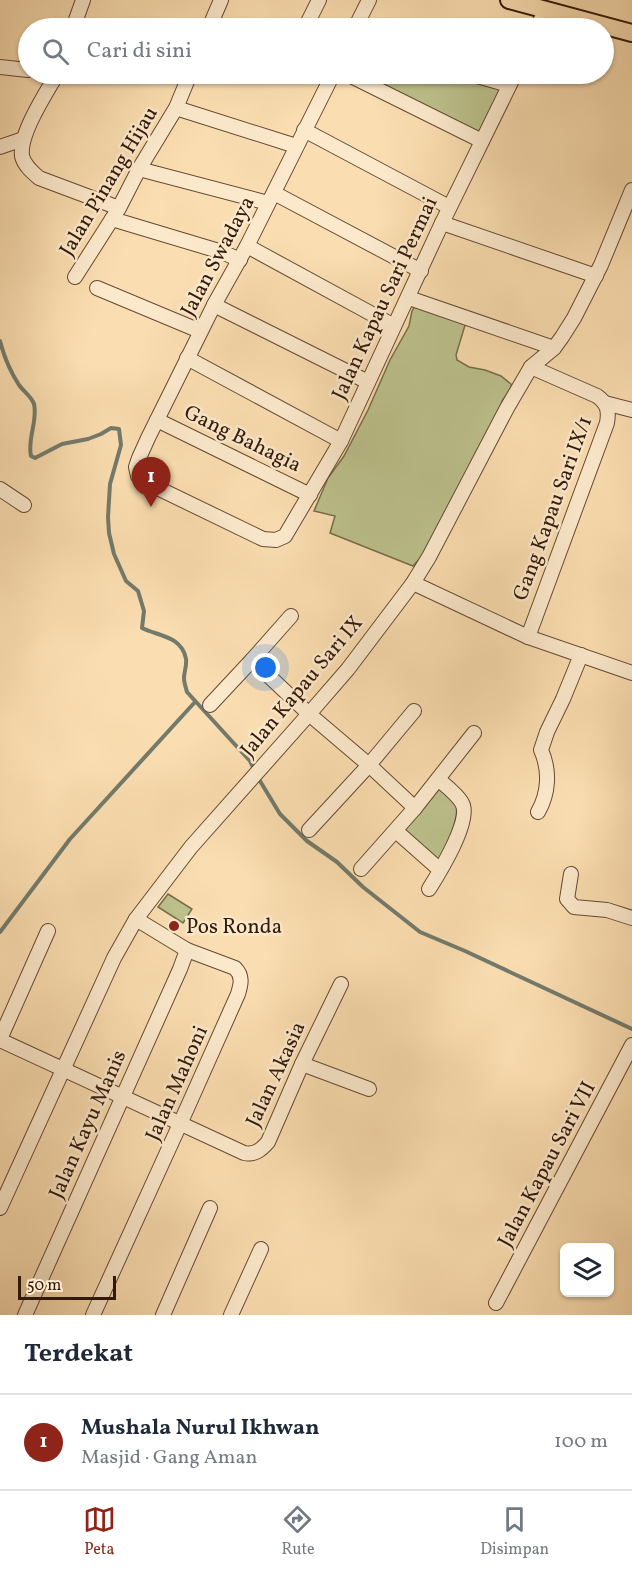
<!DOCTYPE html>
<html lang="id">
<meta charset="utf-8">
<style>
:root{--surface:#fff;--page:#f6f6f7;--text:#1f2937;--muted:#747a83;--line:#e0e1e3;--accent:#8f2418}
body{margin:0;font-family:Vollkorn,serif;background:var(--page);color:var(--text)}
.controls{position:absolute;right:18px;bottom:18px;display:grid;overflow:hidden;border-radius:9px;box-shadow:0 2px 4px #0004}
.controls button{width:54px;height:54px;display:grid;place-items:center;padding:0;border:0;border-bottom:2px solid var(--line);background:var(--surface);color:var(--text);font:30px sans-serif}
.scale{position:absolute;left:18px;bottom:15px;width:98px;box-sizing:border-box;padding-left:6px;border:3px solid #331908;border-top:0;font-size:16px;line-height:21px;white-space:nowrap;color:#331908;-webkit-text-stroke:4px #fce9cc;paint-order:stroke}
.you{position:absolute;left:266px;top:668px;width:21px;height:21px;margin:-15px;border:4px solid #fff;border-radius:50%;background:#1a73e8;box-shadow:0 0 0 9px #1a73e833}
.badge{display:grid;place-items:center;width:39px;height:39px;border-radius:50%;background:var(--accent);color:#fff;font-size:20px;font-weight:700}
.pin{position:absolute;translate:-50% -50px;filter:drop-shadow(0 2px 3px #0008)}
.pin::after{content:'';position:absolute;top:32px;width:21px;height:18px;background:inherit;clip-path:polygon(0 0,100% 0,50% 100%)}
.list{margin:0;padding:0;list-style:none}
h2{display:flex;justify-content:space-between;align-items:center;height:78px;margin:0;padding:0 24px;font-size:26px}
h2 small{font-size:20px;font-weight:400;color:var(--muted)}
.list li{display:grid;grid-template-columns:39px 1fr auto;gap:18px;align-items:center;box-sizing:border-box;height:96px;padding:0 24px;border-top:2px solid var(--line)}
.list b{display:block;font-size:22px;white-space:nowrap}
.list p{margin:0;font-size:20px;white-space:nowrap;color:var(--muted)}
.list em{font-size:20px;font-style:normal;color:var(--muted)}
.icon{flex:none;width:33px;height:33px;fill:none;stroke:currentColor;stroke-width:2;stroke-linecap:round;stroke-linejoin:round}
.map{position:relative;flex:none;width:632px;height:1315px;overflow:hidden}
.search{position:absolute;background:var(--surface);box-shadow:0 2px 4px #0004;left:18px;right:18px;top:18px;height:66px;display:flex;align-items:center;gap:15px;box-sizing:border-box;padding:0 21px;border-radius:33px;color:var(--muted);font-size:22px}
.sheet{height:174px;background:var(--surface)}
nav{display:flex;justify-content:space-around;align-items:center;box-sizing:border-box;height:84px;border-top:2px solid var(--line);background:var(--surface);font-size:16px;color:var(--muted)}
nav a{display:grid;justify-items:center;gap:3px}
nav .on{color:var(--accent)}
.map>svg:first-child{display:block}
.green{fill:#bcc18c;stroke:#786d4a;stroke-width:1.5}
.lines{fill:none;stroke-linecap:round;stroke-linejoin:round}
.stream{stroke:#737a6b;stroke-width:4}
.minor-casing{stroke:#654a32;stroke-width:16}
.major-casing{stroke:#331908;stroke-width:20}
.minor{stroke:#fce9cc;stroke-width:14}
.major{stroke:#faddb0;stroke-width:16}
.poi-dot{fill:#8f2418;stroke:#fce9cc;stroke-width:2}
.labels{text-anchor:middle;stroke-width:5;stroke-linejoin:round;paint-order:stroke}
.street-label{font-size:21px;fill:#331908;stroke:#fce9cc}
.poi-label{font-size:21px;fill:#331908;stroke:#fce9cc;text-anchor:start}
</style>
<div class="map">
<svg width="632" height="1315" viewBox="0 0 632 1315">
<rect width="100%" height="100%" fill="#faddb0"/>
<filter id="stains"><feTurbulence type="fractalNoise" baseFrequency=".00333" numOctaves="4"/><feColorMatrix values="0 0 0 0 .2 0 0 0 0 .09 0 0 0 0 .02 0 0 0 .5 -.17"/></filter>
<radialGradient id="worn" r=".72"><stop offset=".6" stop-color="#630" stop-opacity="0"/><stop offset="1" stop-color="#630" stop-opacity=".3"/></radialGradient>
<g class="green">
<path d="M347,74h123l39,11 -27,56z"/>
<path d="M416,304l50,18 -10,33 1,5 12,7 16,3 16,6 10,8v4l-9,13 -6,21 -72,132 -11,12 -83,-33 5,-17 -21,-5 14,-33 16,-22 24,-46 22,-50 19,-34 3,-15z"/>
<path d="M438,783l22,21 2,13 -24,45 -35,-30z"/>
<path d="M168,894l24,15 -9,14 -25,-16z"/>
</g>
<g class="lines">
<g class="stream">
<path d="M0,341c4,16 10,30 19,44 5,7 12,11 15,19 4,17 -7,35 -3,52l4,2 27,-14 26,-5 13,-5 10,-6 8,1 2,16 -11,39 -2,33 1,16 5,21 12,27 12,10 6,20 -2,17c16,8 40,8 44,31 1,7 -2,13 -2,19 0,5 2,10 3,14l63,69 4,8"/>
<path d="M257,776l23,38 27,27 30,21 26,25 57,45 45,19 167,78"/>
<path d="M0,932l70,-93 125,-137"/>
</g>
<defs>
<g id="minor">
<path d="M73,28l10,-28"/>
<path d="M209,28l12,-28"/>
<path d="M305,28l14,-28"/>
<path d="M355,28l14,-28"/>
<path d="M537,28l8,-17"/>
<path d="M0,67l28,3"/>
<path d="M57,74c-11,19 -38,60 -35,82 2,9 10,16 17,22l80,30"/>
<path d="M333,74l-86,172 -33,59 -66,133 -9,20 -3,9 2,9 3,4 122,59 13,1 9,-4 56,-95 101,-218 73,-149"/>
<path d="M347,74l135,67"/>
<path d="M470,74l39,11"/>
<path d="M176,108l120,38"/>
<path d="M304,130l145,77"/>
<path d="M0,147l23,-8"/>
<path d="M139,169l129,34"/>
<path d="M274,193l147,78"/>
<path d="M112,219l110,33 18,8"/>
<path d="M442,223l154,53"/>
<path d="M247,246l147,80"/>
<path d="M75,277l44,-69 20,-39 37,-61 14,-34"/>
<path d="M97,288l103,43"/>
<path d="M409,298l145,50"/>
<path d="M214,305l154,77"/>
<path d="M187,358l154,83"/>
<path d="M605,403l27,7"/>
<path d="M157,420l153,75"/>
<path d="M0,489l24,16"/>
<path d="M413,583l115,54 104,36"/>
<path d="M291,616l-39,44 57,54 60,51 46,43"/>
<path d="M528,637l79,-214c2,-12 1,-19 -10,-27l-66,-29"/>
<path d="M210,705l42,-45"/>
<path d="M538,812c11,-19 12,-42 3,-62l6,-18 16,-33 18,-44"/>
<path d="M309,830l60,-65 45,-54"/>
<path d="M396,831l44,39"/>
<path d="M361,869l54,-61 59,-75"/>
<path d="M571,874l-4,25 7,8 33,3 25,8"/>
<path d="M429,889c10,-16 43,-69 33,-86 -4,-8 -17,-18 -24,-24"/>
<path d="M0,1039l48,-108"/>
<path d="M0,1040l244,113c11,2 17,-3 24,-11l34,-78 39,-80"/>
<path d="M302,1064l67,25"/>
<path d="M0,1208l114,-250 22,-39 55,-72 118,-133 39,-45 65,-86 16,-26 78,-149 24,-41 23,-19 8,-11 12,-19 27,-53 31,-75"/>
<path d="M496,1303l136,-258"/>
<path d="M25,1315l155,-346 7,-19"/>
<path d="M93,1315l87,-191 58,-130c3,-10 5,-18 -3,-26l-48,-18 -51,-31"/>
<path d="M163,1315l47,-107"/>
<path d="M231,1315l30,-66"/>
</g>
<path id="major" d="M509,0l123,33"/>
</defs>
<use href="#minor" class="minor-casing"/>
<use href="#major" class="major-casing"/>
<use href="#minor" class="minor"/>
<use href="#major" class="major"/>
</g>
<circle class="poi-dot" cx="174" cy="926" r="6"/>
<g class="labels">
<g class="street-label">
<text transform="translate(108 181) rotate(-59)" y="7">Jalan Pinang Hijau</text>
<text transform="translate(217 256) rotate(-62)" y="7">Jalan Swadaya</text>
<text transform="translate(384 298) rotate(-65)" y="7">Jalan Kapau Sari Permai</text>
<text transform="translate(243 438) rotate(26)" y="7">Gang Bahagia</text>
<text transform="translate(552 508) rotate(-70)" y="7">Gang Kapau Sari IX/1</text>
<text transform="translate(301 686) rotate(-50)" y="7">Jalan Kapau Sari IX</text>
<text transform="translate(275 1074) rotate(-65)" y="7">Jalan Akasia</text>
<text transform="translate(176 1083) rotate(-66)" y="7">Jalan Mahoni</text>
<text transform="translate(87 1124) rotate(-66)" y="7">Jalan Kayu Manis</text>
<text transform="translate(546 1164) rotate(-62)" y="7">Jalan Kapau Sari VII</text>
</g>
<g class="poi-label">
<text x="186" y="933">Pos Ronda</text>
</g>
</g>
<rect width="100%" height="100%" filter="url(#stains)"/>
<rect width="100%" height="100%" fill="url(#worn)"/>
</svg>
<div class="controls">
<button><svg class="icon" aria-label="layers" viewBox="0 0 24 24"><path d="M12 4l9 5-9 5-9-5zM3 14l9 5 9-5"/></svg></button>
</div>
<div class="scale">50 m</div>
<div class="you"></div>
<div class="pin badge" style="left:151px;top:507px">1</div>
<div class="search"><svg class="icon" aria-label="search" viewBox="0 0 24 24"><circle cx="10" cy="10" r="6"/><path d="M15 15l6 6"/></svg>Cari di sini</div>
</div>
<section class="sheet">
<h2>Terdekat<small></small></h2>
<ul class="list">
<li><span class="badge">1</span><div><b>Mushala Nurul Ikhwan</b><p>Masjid · Gang Aman</p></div><em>100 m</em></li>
</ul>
</section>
<nav>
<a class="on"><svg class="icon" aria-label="map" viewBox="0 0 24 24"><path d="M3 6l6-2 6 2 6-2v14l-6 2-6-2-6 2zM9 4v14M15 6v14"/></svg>Peta</a>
<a><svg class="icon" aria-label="directions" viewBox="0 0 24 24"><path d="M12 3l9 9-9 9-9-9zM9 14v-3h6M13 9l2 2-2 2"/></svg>Rute</a>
<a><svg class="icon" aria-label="saved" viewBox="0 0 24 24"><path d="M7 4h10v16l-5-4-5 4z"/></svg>Disimpan</a>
</nav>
